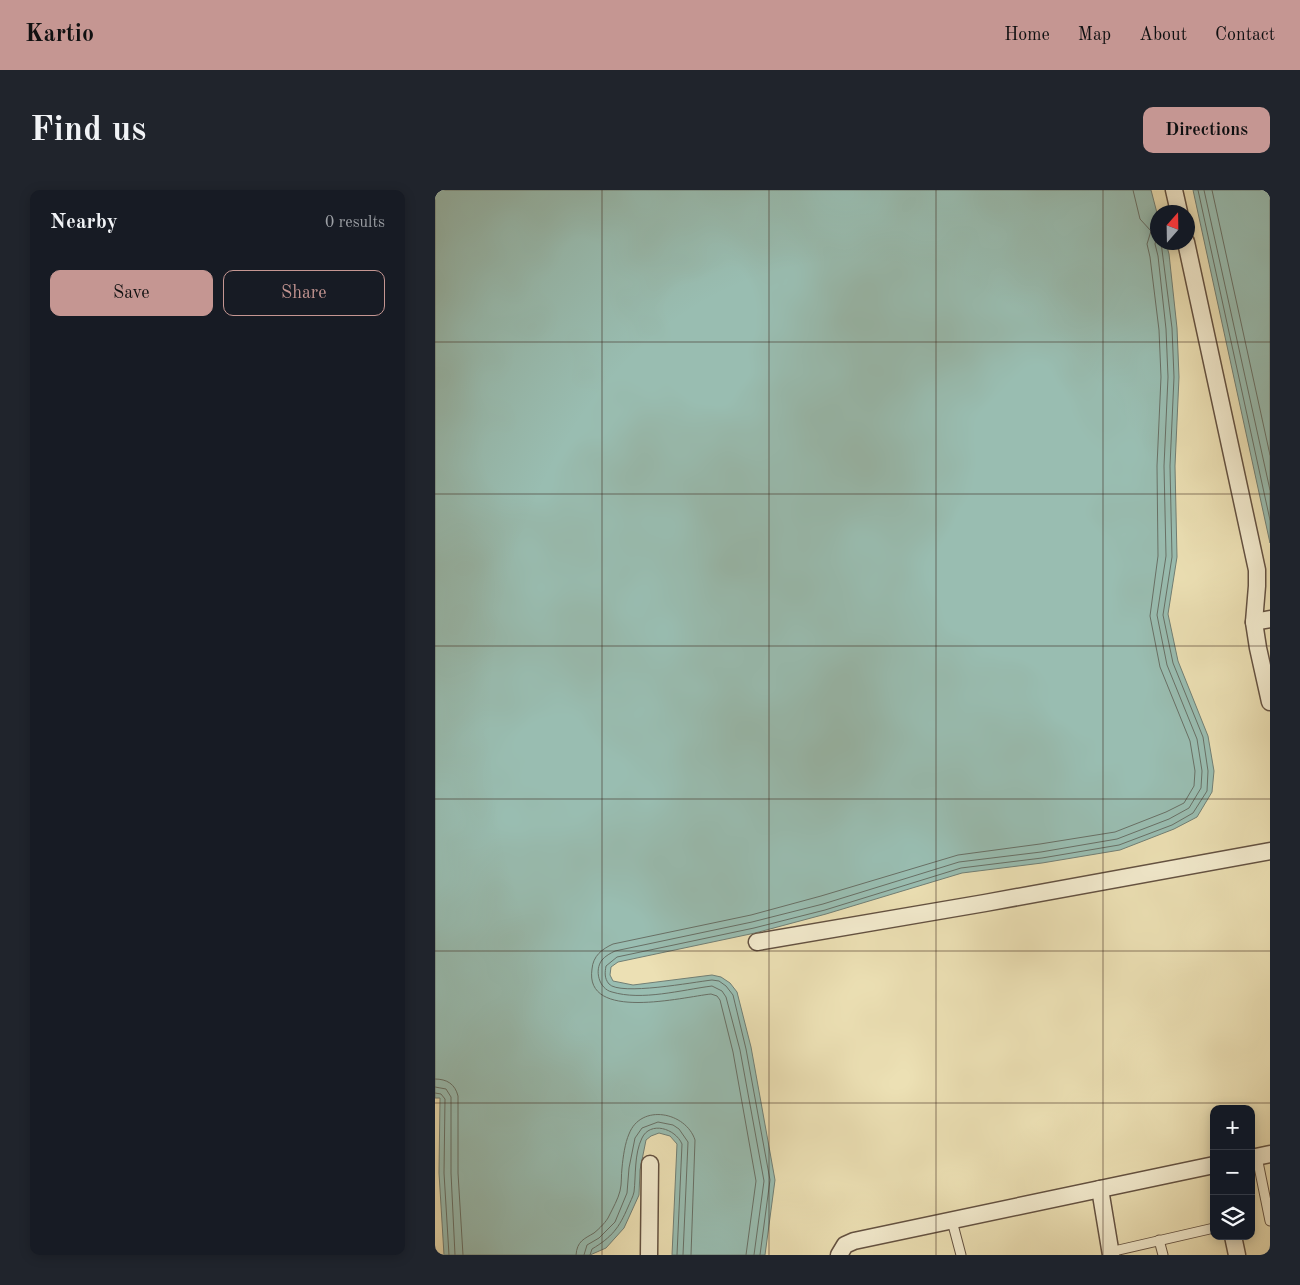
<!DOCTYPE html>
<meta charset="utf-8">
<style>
:root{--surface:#171b24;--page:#20242c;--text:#f1f3f6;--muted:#9ea1a6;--line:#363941;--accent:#c59692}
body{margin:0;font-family:"Old Standard TT",serif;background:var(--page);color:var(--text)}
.controls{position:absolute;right:15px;bottom:15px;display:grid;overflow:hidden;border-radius:10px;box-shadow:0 2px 12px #0003}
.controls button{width:45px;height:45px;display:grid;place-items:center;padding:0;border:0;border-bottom:1px solid var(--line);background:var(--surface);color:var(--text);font:25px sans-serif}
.compass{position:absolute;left:715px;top:15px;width:45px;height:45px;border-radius:50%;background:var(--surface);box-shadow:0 2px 12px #0003;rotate:20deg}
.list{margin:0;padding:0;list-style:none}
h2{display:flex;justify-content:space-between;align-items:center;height:65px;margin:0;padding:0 20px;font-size:21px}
h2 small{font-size:16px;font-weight:400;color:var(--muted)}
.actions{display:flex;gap:10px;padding:15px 20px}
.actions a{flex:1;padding:11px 0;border:1px solid var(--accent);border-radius:10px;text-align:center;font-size:18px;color:var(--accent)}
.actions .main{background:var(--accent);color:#111}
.icon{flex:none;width:28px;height:28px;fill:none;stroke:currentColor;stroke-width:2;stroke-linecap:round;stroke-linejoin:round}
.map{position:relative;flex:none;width:835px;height:1065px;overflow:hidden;border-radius:10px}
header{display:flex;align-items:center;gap:30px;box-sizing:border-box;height:70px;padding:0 25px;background:var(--accent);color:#111}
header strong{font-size:24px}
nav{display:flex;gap:28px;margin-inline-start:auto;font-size:18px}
.intro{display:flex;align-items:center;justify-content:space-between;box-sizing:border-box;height:120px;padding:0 30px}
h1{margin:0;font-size:35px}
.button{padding:12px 22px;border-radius:10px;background:var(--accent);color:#111;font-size:18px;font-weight:700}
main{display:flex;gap:30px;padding:0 30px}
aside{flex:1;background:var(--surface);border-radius:10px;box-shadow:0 2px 12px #0003}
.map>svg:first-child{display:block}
.water{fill:#99bdb1;stroke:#717f75}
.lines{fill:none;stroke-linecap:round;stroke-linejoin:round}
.shore{stroke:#687066;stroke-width:1}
.service-casing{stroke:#645242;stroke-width:11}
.minor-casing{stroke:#645242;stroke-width:19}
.service{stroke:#f3ebce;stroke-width:9}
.minor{stroke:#f3ebce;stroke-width:16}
.grid{fill:none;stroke:#36231c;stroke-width:1;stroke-opacity:0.55}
</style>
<header>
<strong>Kartio</strong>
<nav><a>Home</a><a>Map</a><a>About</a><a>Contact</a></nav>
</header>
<div class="intro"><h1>Find us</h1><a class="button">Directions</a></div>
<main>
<aside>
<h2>Nearby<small>0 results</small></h2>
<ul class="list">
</ul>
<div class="actions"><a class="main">Save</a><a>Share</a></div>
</aside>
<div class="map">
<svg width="835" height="1065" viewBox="0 0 835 1065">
<rect width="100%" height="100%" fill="#ece0b4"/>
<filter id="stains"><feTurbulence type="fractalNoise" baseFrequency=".004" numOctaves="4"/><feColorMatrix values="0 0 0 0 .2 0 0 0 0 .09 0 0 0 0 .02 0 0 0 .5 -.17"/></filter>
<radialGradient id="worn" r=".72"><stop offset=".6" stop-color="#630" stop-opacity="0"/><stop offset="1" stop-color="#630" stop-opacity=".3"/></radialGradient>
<g class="water">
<path d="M0,0h716l6,23v29l9,1 3,11 8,74 2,49 -4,89 2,91 -9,57 10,47 30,75 6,35 -2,21 -15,25 -23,12 -54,21 -78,13 -80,10 -136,41 -71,19 -137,29 -7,5 -1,8 3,6 20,4 79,-10 9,2 9,6 7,9 14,55 24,133 -10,75h-93l5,-111 -7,-8 -11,-3 -8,3 -5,4 -6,30 -1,25 -15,33 -18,20 -16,7h-146l-5,-82 1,-75h-5z"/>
<path d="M758,0h77v353z"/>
</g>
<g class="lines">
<g class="shore">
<path d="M763,0l72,330"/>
<path d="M769,0l66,300"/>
<path d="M777,0l58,265"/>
<path d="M0,889c12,0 20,5 23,17v77l5,82"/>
<path d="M0,897l11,2 5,8v76l4,82"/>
<path d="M0,903l6,1 4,5 -1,74 5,82"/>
<path d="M141,1065c1,-14 8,-16 18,-22 5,-4 13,-12 15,-17 4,-8 9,-17 11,-25 2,-8 1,-16 2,-23 1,-11 3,-25 7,-34 12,-31 57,-22 66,6l-4,115"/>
<path d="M149,1065l3,-10 12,-7 16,-16 12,-29 2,-25 6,-30 7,-10 16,-6 15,3 6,4 9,13 -5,113"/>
<path d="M155,1065l2,-6c20,-12 27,-21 36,-42 2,-5 5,-10 6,-15 2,-16 0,-38 8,-54 8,-17 33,-10 40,6l-5,111"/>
<path d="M311,1065l10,-74 -23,-129 -13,-52 -3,-4 -6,-2c-28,3 -127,28 -119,-25 1,-13 10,-20 21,-25l138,-29 70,-19 137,-41 82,-11 75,-12 51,-20 18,-9 10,-17 1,-15 -5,-30 -30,-74 -10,-51 8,-60 -1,-90 4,-89 -2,-47 -9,-73 -3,-13 4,-13 -11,-12 -7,-29"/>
<path d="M319,1065l10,-74 -24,-131 -14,-53 -4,-6 -10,-5c-31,4 -70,15 -100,6 -13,-3 -18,-22 -10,-32 3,-4 9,-7 13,-9l137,-29 71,-18 136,-42 82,-10 76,-13 52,-20 20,-11 12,-20 1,-17 -5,-32 -30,-74 -10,-50 9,-59 -2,-90 4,-89 -2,-48 -8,-73 -3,-12 2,-8"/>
<path d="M325,1065l10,-75 -24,-131 -13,-54 -7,-9 -7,-5 -7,-1c-18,2 -92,16 -103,4 -5,-6 -4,-12 -3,-18l11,-9 137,-29 71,-18 136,-42 81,-10 77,-13 53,-20 21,-12 14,-22 1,-20 -5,-34 -30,-74 -10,-48 9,-58 -2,-91 4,-89 -2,-49 -11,-86"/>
</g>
<defs>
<g id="service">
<path d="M822,967l13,64"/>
<path d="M517,1031l9,34"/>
<path d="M724,1050l4,15"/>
<path d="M675,1062l104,-24"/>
</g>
<g id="minor">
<path d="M739,0l5,22"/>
<path d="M751,52l71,328v16l-3,36 4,26 12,54"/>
<path d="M819,432l16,-3"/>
<path d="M322,752l228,-39 285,-52"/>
<path d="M816,968l19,-4"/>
<path d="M665,999l11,66"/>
<path d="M798,1046l4,19"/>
<path d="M214,1065l1,-91"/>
<path d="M404,1065l6,-10 9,-4 360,-76"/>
</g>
</defs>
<use href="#service" class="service-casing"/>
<use href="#minor" class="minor-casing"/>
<use href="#service" class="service"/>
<use href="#minor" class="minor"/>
</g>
<path class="grid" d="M167,0v1065M334,0v1065M501,0v1065M668,0v1065M0,152h835M0,304h835M0,456h835M0,609h835M0,761h835M0,913h835"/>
<rect width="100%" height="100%" filter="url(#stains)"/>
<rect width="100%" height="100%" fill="url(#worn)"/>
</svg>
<div class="controls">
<button>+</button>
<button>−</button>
<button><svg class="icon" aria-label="layers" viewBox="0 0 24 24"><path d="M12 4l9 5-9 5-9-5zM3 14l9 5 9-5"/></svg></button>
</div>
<svg class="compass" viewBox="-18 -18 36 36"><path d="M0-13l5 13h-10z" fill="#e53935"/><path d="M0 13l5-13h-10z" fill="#9ea1a6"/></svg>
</div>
</main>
